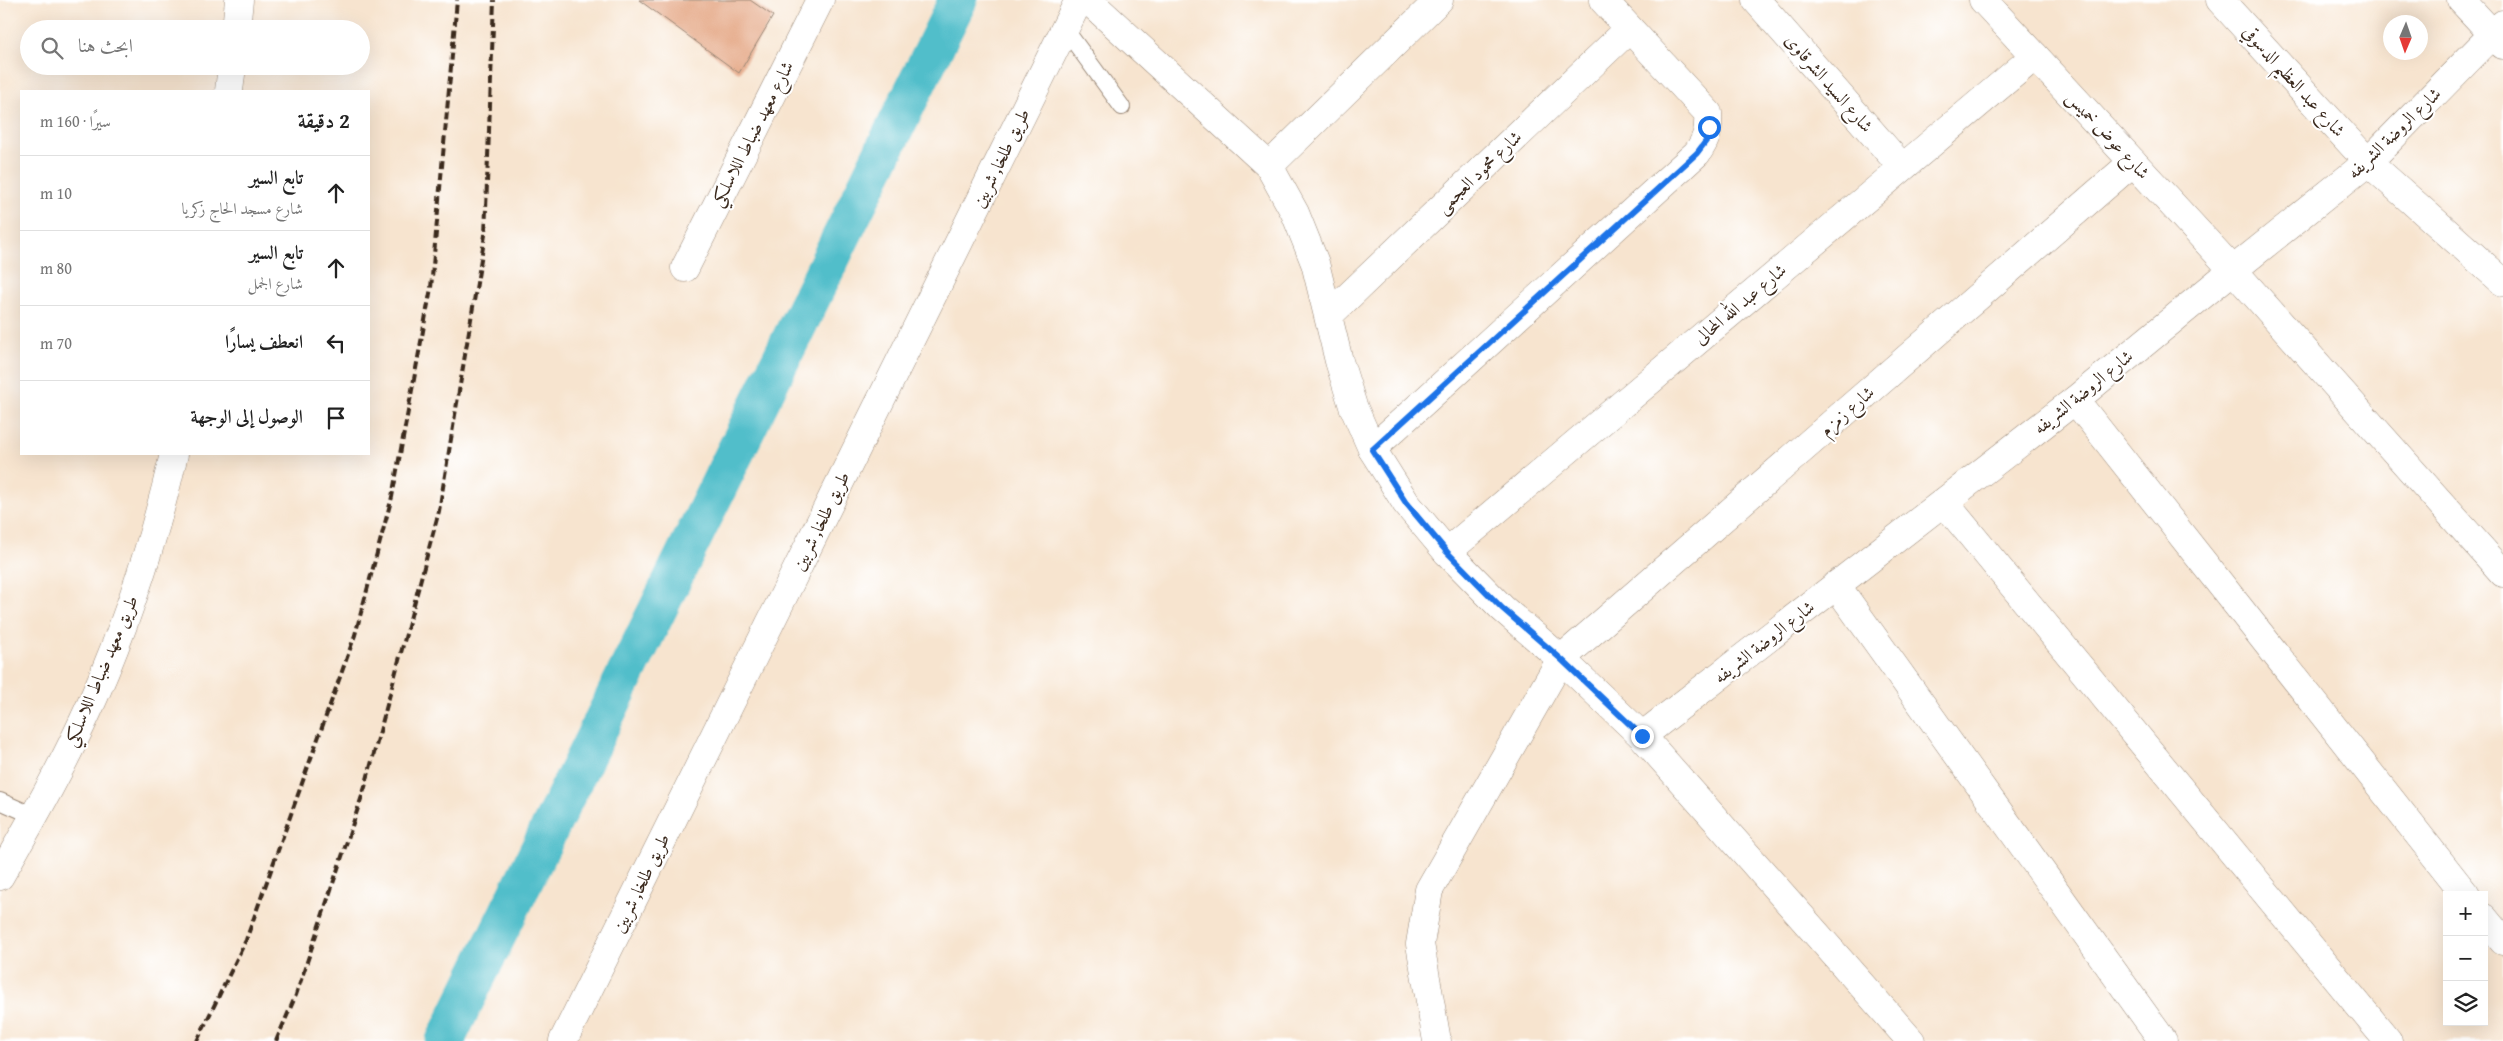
<!DOCTYPE html>
<html lang="ar">
<meta charset="utf-8">
<style>
:root{--surface:#fff;--page:#f6f6f6;--text:#222;--muted:#767676;--line:#e0e0e0}
body{margin:0;font-family:"Gentium Book Plus",Amiri,serif;background:var(--page);color:var(--text);direction:rtl}
.controls{position:absolute;right:15px;bottom:15px;display:grid;overflow:hidden;border-radius:0px;box-shadow:0 5px 20px #0002}
.controls button{width:45px;height:45px;display:grid;place-items:center;padding:0;border:0;border-bottom:1px solid var(--line);background:var(--surface);color:var(--text);font:25px sans-serif}
.compass{position:absolute;left:2383px;top:15px;width:45px;height:45px;border-radius:50%;background:var(--surface);box-shadow:0 5px 20px #0002;rotate:182deg}
.stop{position:absolute;width:15px;height:15px;margin:-11px;border:4px solid #1a73e8;border-radius:50%;background:#fff}
.stop.end{background:#1a73e8;border-color:#fff;box-shadow:0 1px 5px #0008}
.list{margin:0;padding:0;list-style:none}
h2{display:flex;justify-content:space-between;align-items:center;height:65px;margin:0;padding:0 20px;font-size:21px}
h2 small{font-size:16px;font-weight:400;color:var(--muted)}
.list li{display:grid;grid-template-columns:32px 1fr auto;gap:15px;align-items:center;box-sizing:border-box;height:75px;padding:0 20px;border-top:1px solid var(--line)}
.list b{display:block;font-size:19px;white-space:nowrap}
.list p{margin:0;font-size:16px;white-space:nowrap;color:var(--muted)}
.list em{font-size:16px;font-style:normal;color:var(--muted)}
.icon{flex:none;width:28px;height:28px;fill:none;stroke:currentColor;stroke-width:2;stroke-linecap:round;stroke-linejoin:round}
.map{position:relative;flex:none;width:2503px;height:1041px;overflow:hidden;direction:ltr}
.search{position:absolute;background:var(--surface);box-shadow:0 5px 20px #0002;left:20px;top:20px;width:350px;height:55px;display:flex;align-items:center;gap:12px;box-sizing:border-box;padding:0 18px;border-radius:28px;color:var(--muted);font-size:19px}
.panel{position:absolute;background:var(--surface);box-shadow:0 5px 20px #0002;left:20px;top:90px;width:350px;height:365px;border-radius:0px;direction:rtl}
.map>svg:first-child{display:block}
.lines{fill:none;stroke-linecap:round;stroke-linejoin:round}
.canal{stroke:#51beca;stroke-width:39}
.building{fill:#e5a886}
.lane-casing{stroke:#998776;stroke-width:18}
.street-casing{stroke:#998776;stroke-width:29}
.primary-casing{stroke:#998776;stroke-width:29}
.lane{stroke:#fff;stroke-width:16}
.street{stroke:#fff;stroke-width:28}
.primary{stroke:#fff;stroke-width:28}
.rail{stroke:#3b2a1e;stroke-width:4;stroke-dasharray:8 4;stroke-linecap:butt}
.route{stroke:#1a73e8;stroke-width:6}
.labels{text-anchor:middle;stroke-width:4;stroke-linejoin:round;paint-order:stroke}
.street-label{font-size:18px;fill:#3b2a1e;stroke:#fff}
</style>
<div class="map">
<svg width="2503" height="1041" viewBox="0 0 2503 1041">
<rect width="100%" height="100%" fill="#fff"/>
<filter id="ink" filterUnits="userSpaceOnUse"><feTurbulence type="fractalNoise" baseFrequency=".02" numOctaves="2"/><feDisplacementMap in="SourceGraphic" scale="10" xChannelSelector="R" yChannelSelector="G"/><feConvolveMatrix kernelMatrix="1 2 1 2 8 2 1 2 1" color-interpolation-filters="sRGB"/></filter>
<filter id="wash" filterUnits="userSpaceOnUse"><feTurbulence type="fractalNoise" baseFrequency=".0096" numOctaves="4" result="noise"/><feDisplacementMap in="SourceGraphic" scale="20" xChannelSelector="R" yChannelSelector="G"/><feGaussianBlur stdDeviation="1.12" result="paint"/><feColorMatrix in="noise" values="0 0 0 0 0 0 0 0 0 0 0 0 0 0 0 0 0 1.4 0 .05"/><feComposite in="paint" operator="in"/></filter>
<g filter="url(#wash)">
<rect width="100%" height="100%" fill="#f7e4cf"/>
<g class="lines">
<path class="canal" d="M445,1041l513,-1041"/>
</g>
<g id="blocks">
<path class="building" d="M639,0h111l23,16 -34,57z"/>
</g>
</g>
<g filter="url(#ink)">
<use href="#blocks" fill-opacity="0" stroke="#998776" stroke-width="1"/>
<g class="lines">
<defs>
<g id="lane">
<path d="M1065,29l57,78"/>
<path d="M0,801l34,15"/>
</g>
<g id="street">
<path d="M1088,0l181,166 26,47 20,50 24,98 14,45 19,43 34,54 41,49 55,56 59,51 81,77 269,305"/>
<path d="M1756,0l146,167"/>
<path d="M1983,0l250,270 270,303"/>
<path d="M2220,0l148,162 135,120"/>
<path d="M2461,0l42,45"/>
<path d="M236,29l3,-29"/>
<path d="M229,91l3,-25"/>
<path d="M1269,166l170,-166"/>
<path d="M685,268l135,-268"/>
<path d="M1329,315l300,-286"/>
<path d="M2075,400l391,495"/>
<path d="M1372,449l325,-296c10,-14 12,-23 11,-40l-105,-113"/>
<path d="M1944,502l444,539"/>
<path d="M1447,552l588,-496"/>
<path d="M1836,585l327,456"/>
<path d="M1642,736l433,-336 158,-130 135,-108 135,-138"/>
<path d="M0,876c34,-59 68,-119 95,-181 34,-78 60,-159 79,-241"/>
<path d="M2484,918l19,23"/>
<path d="M1437,1041l-17,-97 9,-54 132,-231 572,-497"/>
</g>
<path id="primary" d="M563,1041l516,-1041"/>
</defs>
<use href="#lane" class="lane-casing"/>
<use href="#street" class="street-casing"/>
<use href="#primary" class="primary-casing"/>
<use href="#lane" class="lane"/>
<use href="#street" class="street"/>
<use href="#primary" class="primary"/>
<g class="rail">
<path d="M197,1041l49,-101 109,-305 37,-138 39,-209 26,-288"/>
<path d="M276,1041l20,-46 69,-208 74,-276 46,-276 9,-235"/>
</g>
</g>
</g>
<g class="lines" filter="url(#ink)">
<path class="route" d="M1642,736l-81,-77 -59,-51 -55,-56 -41,-49 -34,-53 325,-297 9,-12 3,-14"/>
</g>
<g class="labels">
<g class="street-label">
<text transform="translate(2294 81) rotate(48)" y="6">شارع عبد العظيم الدسوقي</text>
<text transform="translate(1829 83) rotate(49)" y="6">شارع السيد الشرقاوى</text>
<text transform="translate(2394 133) rotate(-44)" y="6">شارع الروضة الشريفه</text>
<text transform="translate(752 134) rotate(-63)" y="6">شارع معهد ضباط اللاسلكي</text>
<text transform="translate(2108 135) rotate(47)" y="6">شارع عوض خميس</text>
<text transform="translate(1001 158) rotate(-64)" y="6">طريق طلخا, شربين</text>
<text transform="translate(1479 172) rotate(-44)" y="6">شارع محمود العجمى</text>
<text transform="translate(1740 304) rotate(-40)" y="6">شارع عبد الله المحالى</text>
<text transform="translate(2083 392) rotate(-39)" y="6">شارع الروضة الشريفه</text>
<text transform="translate(1847 411) rotate(-41)" y="6">شارع زمزم</text>
<text transform="translate(821 521) rotate(-64)" y="6">طريق طلخا, شربين</text>
<text transform="translate(1764 642) rotate(-38)" y="6">شارع الروضة الشريفه</text>
<text transform="translate(101 671) rotate(-67)" y="6">طريق معهد ضباط اللاسلكي</text>
<text transform="translate(641 883) rotate(-64)" y="6">طريق طلخا, شربين</text>
</g>
</g>
</svg>
<div class="controls">
<button>+</button>
<button>−</button>
<button><svg class="icon" aria-label="layers" viewBox="0 0 24 24"><path d="M12 4l9 5-9 5-9-5zM3 14l9 5 9-5"/></svg></button>
</div>
<svg class="compass" viewBox="-18 -18 36 36"><path d="M0-13l5 13h-10z" fill="#e53935"/><path d="M0 13l5-13h-10z" fill="#767676"/></svg>
<div class="stop" style="left:1709px;top:127px"></div>
<div class="stop end" style="left:1642px;top:736px"></div>
<div class="search"><svg class="icon" aria-label="search" viewBox="0 0 24 24"><circle cx="10" cy="10" r="6"/><path d="M15 15l6 6"/></svg>ابحث هنا</div>
<section class="panel">
<h2>2 دقيقة<small>سيرًا · 160 m</small></h2>
<ul class="list">
<li><svg class="icon" aria-label="ahead" viewBox="0 0 24 24"><path d="M12 20V5M6 11l6-6 6 6"/></svg><div><b>تابع السير</b><p>شارع مسجد الحاج زكريا</p></div><em>10 m</em></li>
<li><svg class="icon" aria-label="ahead" viewBox="0 0 24 24"><path d="M12 20V5M6 11l6-6 6 6"/></svg><div><b>تابع السير</b><p>شارع الجمل</p></div><em>80 m</em></li>
<li><svg class="icon" aria-label="left" viewBox="0 0 24 24"><path d="M17 20v-9H6M10 6l-5 5 5 5"/></svg><div><b>انعطف يسارًا</b></div><em>70 m</em></li>
<li><svg class="icon" aria-label="arrive" viewBox="0 0 24 24"><path d="M6 21V4h12l-3 4 3 4H6"/></svg><div><b>الوصول إلى الوجهة</b></div></li>
</ul>
</section>
</div>
